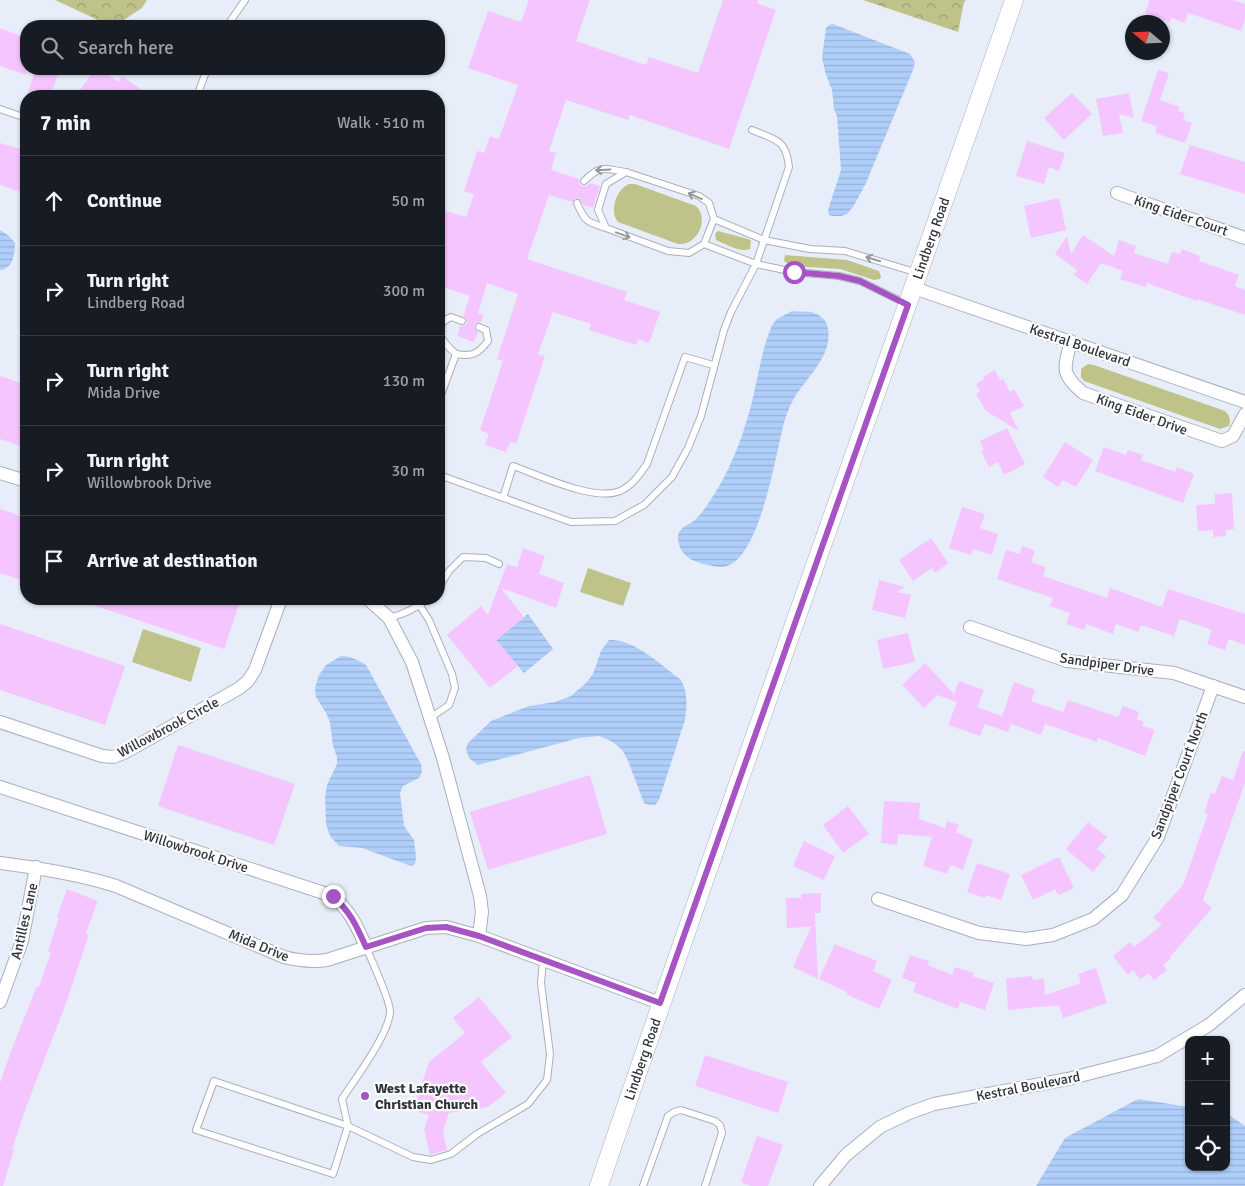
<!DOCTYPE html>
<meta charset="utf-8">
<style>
:root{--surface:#171b24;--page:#242831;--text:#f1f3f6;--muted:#9ea1a6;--line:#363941}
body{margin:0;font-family:Signika,sans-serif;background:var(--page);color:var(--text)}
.controls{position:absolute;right:15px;bottom:15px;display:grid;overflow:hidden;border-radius:10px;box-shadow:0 1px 4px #0004}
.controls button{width:45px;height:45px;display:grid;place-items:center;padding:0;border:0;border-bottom:1px solid var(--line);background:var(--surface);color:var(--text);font:25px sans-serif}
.compass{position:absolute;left:1125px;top:15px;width:45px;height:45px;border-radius:50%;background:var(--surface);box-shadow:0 1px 4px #0004;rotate:289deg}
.stop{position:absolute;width:15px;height:15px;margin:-11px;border:4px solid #a653c3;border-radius:50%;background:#fff}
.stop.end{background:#a653c3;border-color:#fff;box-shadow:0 1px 5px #0008}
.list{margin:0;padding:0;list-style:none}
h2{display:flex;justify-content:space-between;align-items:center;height:65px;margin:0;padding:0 20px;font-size:21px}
h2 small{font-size:16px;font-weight:400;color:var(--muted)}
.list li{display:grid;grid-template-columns:32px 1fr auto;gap:15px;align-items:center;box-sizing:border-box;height:90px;padding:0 20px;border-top:1px solid var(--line)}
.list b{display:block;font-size:19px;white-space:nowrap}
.list p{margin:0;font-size:16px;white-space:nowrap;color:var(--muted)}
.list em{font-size:16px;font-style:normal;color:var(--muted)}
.icon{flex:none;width:28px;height:28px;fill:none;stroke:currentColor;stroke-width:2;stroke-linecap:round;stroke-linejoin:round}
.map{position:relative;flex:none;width:1245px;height:1186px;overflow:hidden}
.search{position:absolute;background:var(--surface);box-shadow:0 1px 4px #0004;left:20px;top:20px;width:425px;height:55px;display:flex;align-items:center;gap:12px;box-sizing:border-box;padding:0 18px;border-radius:20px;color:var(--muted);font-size:19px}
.panel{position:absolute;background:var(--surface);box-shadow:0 1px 4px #0004;left:20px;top:90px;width:425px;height:515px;border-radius:20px}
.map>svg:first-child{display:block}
.grass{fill:#bfc38a}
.park{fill:url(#park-crowns)}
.water{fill:url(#water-rules)}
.building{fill:#f5c5ff}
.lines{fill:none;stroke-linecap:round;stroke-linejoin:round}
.lane-casing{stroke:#aab0ba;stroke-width:8}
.street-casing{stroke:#aab0ba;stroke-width:14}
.secondary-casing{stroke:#aab0ba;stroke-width:19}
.lane{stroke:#fff;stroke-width:6}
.street{stroke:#fff;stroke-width:12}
.secondary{stroke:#fff;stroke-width:18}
.oneway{stroke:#97989a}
.route{stroke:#a653c3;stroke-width:6}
.poi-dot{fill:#a653c3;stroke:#fafbfd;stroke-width:2}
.labels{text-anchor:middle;stroke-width:4.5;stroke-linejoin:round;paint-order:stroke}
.street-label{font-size:14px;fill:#2f3236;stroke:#fafbfd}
.poi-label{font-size:14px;font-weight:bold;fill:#2f3236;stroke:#fafbfd;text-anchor:start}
</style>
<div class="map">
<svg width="1245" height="1186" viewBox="0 0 1245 1186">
<defs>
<pattern id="park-crowns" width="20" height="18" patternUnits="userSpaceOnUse" patternTransform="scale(1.25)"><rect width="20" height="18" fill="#bfc38a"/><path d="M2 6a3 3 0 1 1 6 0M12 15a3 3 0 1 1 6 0" fill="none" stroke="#9c9f72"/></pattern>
<pattern id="water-rules" width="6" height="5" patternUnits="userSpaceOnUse" patternTransform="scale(1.25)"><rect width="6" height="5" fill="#afcef9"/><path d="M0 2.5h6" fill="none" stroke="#97b1d6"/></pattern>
</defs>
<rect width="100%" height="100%" fill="#e8eef9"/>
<g class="grass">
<path d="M629,184h6l61,22c14,13 1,40 -18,38l-60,-22c-9,-10 -2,-33 11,-38z"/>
<path d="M718,231l30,8 3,2 -1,8c-10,4 -24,-5 -34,-9l-1,-6z"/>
<path d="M785,255l62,5 32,11 2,6 -1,2 -6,1 -34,-11 -49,-3 -7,-5z"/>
<path d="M1088,364l6,1 131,46c5,5 6,9 4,15l-9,3 -136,-48 -3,-4v-8z"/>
<path d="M588,568l43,15 -8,23 -43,-14z"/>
<path d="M143,629l58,19 -10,34 -59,-20z"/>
</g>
<g class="park">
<path d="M55,0h92l-5,8 -23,15 -19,-2z"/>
<path d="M863,0h103l-2,2 -6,30z"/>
</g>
<g class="water">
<path d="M833,24l77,30 5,8 -2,8 -47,113 -13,24 -6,7 -6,2h-9l-3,-1 -1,-5 13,-40 -4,-54 -3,-7 -2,-19 -6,-15 -4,-17 4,-30 3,-3z"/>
<path d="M0,230l9,6 6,7c0,11 -2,26 -15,27z"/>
<path d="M792,311c6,1 13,0 19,1 9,2 16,8 17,17 5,28 -24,50 -36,73 -3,6 -6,14 -8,21 -8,28 -25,148 -65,144 -19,-3 -40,-7 -41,-29 0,-11 10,-12 17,-18 11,-11 18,-24 26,-37 14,-25 24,-54 31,-81 6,-26 10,-53 20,-77l5,-6z"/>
<path d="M528,614l25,35 -29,24 -28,-33z"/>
<path d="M609,640c25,-1 51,24 71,39 8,11 7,28 5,41l-26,80 -4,5h-6l-5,-2 -16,-42 -5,-10 -10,-9 -14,-6 -20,2 -101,27 -9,-7 -3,-9 2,-6 23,-22 38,-15 26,-4 16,-6 15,-13 7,-9 8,-23z"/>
<path d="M341,656c10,0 17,4 25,9l55,99 1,8 -3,6 -16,8 -3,7 4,33 10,14 2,17 -1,7 -4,2 -49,-18 -23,-2 -9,-10 -4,-12 -1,-27 2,-12 10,-21v-7l-4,-11 -3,-24 -4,-9 -10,-16 -1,-9 4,-13 7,-10z"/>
<path d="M1138,1099l51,8v60h37v-54l19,13v60h-209l29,-48z"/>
</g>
<g class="building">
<path d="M529,0h61l-14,41 70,24 3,-8 49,16 25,-73h35l-1,3 19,7 -47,139 -99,-34 -2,5 -62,-20 -17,51 7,2 -5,17 28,9v4l3,3h4l3,-3 11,3 -7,22 -9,-3 -6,-7 -3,1 -3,3 -23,-7 -22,64 100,33 -3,8 36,12 -11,31 -11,-4 -2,6 -47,-15 2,-6 -38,-12 -15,42 7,2 -29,88 -6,-2 -4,10 -21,-7 4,-11 -9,-4 23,-69 -6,-2 21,-65 -31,-11 -9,30 6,2 -3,7 -5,1 -2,3 1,4 3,2 -4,10 -17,-6 3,-10 5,-1 2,-3 -1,-4 -3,-2 7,-20 -31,-10v-77l27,8 8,-23 -10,-3 13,-40 7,2 6,-17 9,3 19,-54 -50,-17 20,-57 33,11z"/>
<path d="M1150,0h83l12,4v15l-4,12 -53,-18 -3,10 -13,-5 -2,4 -25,-9z"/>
<path d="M0,28l26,10v37l-26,-9z"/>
<path d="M36,69h24l-10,27h-7l-15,-5z"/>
<path d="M95,69h5l18,13 4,-6 28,20h-74z"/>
<path d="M1158,70l11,3 -9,27 20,7 -2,4 7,2 -2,7 9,3 -7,20 -30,-10 2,-7 -16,-5z"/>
<path d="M1072,93l20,21 -28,26 -20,-22z"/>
<path d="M1129,93l5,25 -15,-4 4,19 -20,3 -7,-37z"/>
<path d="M1027,141l38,12 -6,18 -10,-4 -5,17 -28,-8z"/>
<path d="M0,143l21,6 -2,6 7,2v37l-26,-9z"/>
<path d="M1190,145l55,17v32l-65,-20z"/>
<path d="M1059,198l7,32 -35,8 -7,-32z"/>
<path d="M1083,235l31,21 5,-16 17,6 -2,7 34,11 4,-12 8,2 2,-5 18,7 -1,5 40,14 -4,11 10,4v25l-48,-16v2l-50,-18 -1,4 -26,-8 3,-8 -22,-8 -14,21 -13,-9 3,-5 -22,-16 12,-18 4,18z"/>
<path d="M995,370l5,10 3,-1 7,13 4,-3 10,17 -14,7 9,18 -33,-20 -10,-17 4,-3 -4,-7 9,-5 -2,-2z"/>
<path d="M0,376l26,9v63l-26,-9z"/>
<path d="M1007,428l18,36 -21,11 -6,-13 -9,5 -8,-16 3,-1 -4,-9z"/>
<path d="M1065,442l28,18 -17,27 -13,-7 -5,7 -15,-10z"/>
<path d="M1104,447l22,8 2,-5 15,5 -2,5 34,12 2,-5 17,7 -11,29 -88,-32z"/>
<path d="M1232,493l2,36 -8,1v6l-13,1v-7l-15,1 -2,-26 19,-1v-10z"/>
<path d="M962,507l23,7 -5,14 18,6 -6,21 -19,-6 -2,6 -22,-7z"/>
<path d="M0,509l26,9v64l-26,-9z"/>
<path d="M931,538l17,25 -13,10 -3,-5 -19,13 -14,-21z"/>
<path d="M1022,546l13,5 -4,11 15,5 -3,9 64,22 3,-10 52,19 6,-18 77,25v31l-16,-6 -4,11 -18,-6 5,-14 -32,-11 -6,17 -33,-11 -3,7 -22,-8 -3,10 -27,-10 -2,6 -18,-6 4,-11 -20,-7 3,-8 -56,-19 9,-29 14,4z"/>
<path d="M523,548l22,8 -6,18 25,9 -8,25 -55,-20 23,29 -28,23 22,26 -28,22 -43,-53 34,-29 7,9 19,-51 10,3z"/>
<path d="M879,580l26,7 -8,5 14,3 -6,23 -33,-8z"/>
<path d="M82,599h159l-17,50 -143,-48z"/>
<path d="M0,624l125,42 -20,59 -105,-35z"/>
<path d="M908,633l7,29 -32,7 -6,-29z"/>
<path d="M925,663l29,31 5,-13 25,9 -7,17 25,9 12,-34 21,8 -4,11 32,11 5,-12 50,17 5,-11 16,6 -2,7 7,3 -2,4 13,4 -10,26 -47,-18 -1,4 -52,-18 -4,11 -30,-11 -3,8 -23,-8 -5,12 -32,-11 9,-23 -20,-7 -13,13 -22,-23z"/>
<path d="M178,745l117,39 -21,61 -116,-39z"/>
<path d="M1243,751h2v32l-42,117 9,8 -42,49 1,1 -8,7 4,5 -13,10 -5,-7 -9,6 -7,-9 -5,5 -15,-19 17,-14 4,5 28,-22 -9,-7 30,-33 25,-71 -4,-1 7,-20 4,1 7,-18 11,4z"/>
<path d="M590,775l17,59 -119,36 -18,-58z"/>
<path d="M884,801l36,2 -1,16 26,9 2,-7 12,4 -3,7 17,8 -10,30 -13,-5 -3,9 -24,-8 9,-29 -34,-3 -1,11 -16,-2z"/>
<path d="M848,806l21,28 -26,19 -20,-28z"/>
<path d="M1088,822l19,15 -10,12 9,7 -13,16 -27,-23z"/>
<path d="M804,841l31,15 -11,24 -31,-14z"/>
<path d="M1059,857l15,31 -16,7 -3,-6 -22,11 -12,-25z"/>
<path d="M977,863l33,11 -9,26 -15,-5 -1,3 -18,-6z"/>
<path d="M67,889l31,12 -12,32 3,1 -21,64 -43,112 -13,39 2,1 -11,36h-3v-103l11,-32 26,-65 2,1 12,-35 -3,-1 11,-33 -2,-1z"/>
<path d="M821,893v20h-6l3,66 -25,-12 18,-40 -24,1 -1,-30h15v-4z"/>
<path d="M835,944l42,17 -4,10 19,9 -13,29 -33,-15 1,-2 -28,-13z"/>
<path d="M910,955l19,6 -1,4 24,10 3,-8 19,6 -2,3 22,7 -9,27 -25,-8 -2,7 -45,-17 3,-9 -14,-5z"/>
<path d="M1096,968l11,35 -44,15 -4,-13 -51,5 -2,-31 26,-3 1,4 11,-1 1,16 36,-12 -3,-9z"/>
<path d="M479,997l33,40 -31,25 25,31 -18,14 -39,6 -6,18 4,19 -17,5 -6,-25 5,-15 -16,-5 16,-48 36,-29 -12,-15z"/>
<path d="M705,1055l83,27 -10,31 -83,-27z"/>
<path d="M757,1136l26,9 -15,41h-17l-10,-4z"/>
</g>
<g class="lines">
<defs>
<g id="lane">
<path d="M227,26l18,-26"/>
<path d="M197,96l10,-27"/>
<path d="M0,109l26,9"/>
<path d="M584,181c17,-17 20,-12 42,-9"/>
<path d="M577,203c8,19 10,19 29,25"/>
<path d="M704,244l10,-25"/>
<path d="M907,304l-47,-23 -21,-5 -45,-4 -38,-8 -52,-20 -15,9 -21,-2 -62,-23 -8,-18 8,-26 20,-12 73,24 10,7 5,16 50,21 46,9 35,2 73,22"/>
<path d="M456,354c16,3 22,0 32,-13l-2,-11 -7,-3"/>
<path d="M439,400l17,-46c-13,-11 -27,-27 -5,-37l11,4"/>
<path d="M439,475l132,47 44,-1 29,-16 28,-28 16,-29 13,-32 23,-86 7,-18 25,-48 33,-97c-3,-28 -13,-27 -37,-37"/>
<path d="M503,498l10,-32c26,9 81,36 107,25 12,-5 20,-17 27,-27l38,-107 28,8"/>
<path d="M439,587l10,-16 14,-14 23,1 13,6"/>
<path d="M420,606l9,14 23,54 3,14 -6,17 -19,13"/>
<path d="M389,618c15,-4 27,-9 38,-19"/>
<path d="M366,947c5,12 25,55 24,65 -1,22 -35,67 -48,87l6,27 65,31 18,3 20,-6 26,-20 51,-30 19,-24 3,-26 -9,-71 2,-22"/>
<path d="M214,1081l134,45 -15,48 -137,-44z"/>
<path d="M643,1186l25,-70 6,-4 7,-2 34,11 5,4 2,8 -17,53"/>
</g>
<g id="street">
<path d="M1117,193l128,45"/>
<path d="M914,288l331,114"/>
<path d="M1071,341c-7,28 -11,32 12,52l139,48 11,-5 12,-22"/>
<path d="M0,473l26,8"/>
<path d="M368,599l21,19 23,44 31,96 37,138 2,16 -3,24"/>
<path d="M970,627l97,34 107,12 71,24"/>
<path d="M0,722l102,34 11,1 11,-4 114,-64 10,-8 7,-11 26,-71"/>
<path d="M0,787l333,109c19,18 23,28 33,51"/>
<path d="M0,863c39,5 78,11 116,23l168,71c15,4 28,5 43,3l99,-32 20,-1 33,9 181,67"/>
<path d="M878,899l101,34 47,6 27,-4 40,-16 29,-24 36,-58 55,-151"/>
<path d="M0,1002l22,-61 14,-74"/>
<path d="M820,1186l26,-31 34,-28 29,-14 25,-9 134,-25 89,-23 52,-31 36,-30"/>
</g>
<g id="secondary">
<path id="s1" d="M599,1186c134,-397 278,-790 415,-1186"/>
</g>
</defs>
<use href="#lane" class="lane-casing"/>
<use href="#street" class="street-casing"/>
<use href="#secondary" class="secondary-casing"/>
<use href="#lane" class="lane"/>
<use href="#street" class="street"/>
<use href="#secondary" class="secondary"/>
</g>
<defs><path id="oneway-shaft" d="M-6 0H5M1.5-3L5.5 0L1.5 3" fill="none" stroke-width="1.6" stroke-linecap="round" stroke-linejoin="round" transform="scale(1.25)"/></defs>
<g class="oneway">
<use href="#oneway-shaft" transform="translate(603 170) rotate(177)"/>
<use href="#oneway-shaft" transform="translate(695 196) rotate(-156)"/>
<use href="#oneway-shaft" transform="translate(623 235) rotate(20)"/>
<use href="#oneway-shaft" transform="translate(873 259) rotate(-163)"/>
</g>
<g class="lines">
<path class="route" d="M333,896c18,17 23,29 33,51l60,-19 20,-1 33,9 181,67 248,-698 -48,-24 -21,-5 -45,-4"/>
</g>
<circle class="poi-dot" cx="365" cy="1096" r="5"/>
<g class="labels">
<g class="street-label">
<text transform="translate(1181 215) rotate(19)" y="5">King Eider Court</text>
<text dy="5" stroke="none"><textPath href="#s1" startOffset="1004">Lindberg Road</textPath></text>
<text transform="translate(1080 345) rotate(19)" y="5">Kestral Boulevard</text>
<text transform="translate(1142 414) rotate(20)" y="5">King Eider Drive</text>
<text transform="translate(1107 664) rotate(8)" y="5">Sandpiper Drive</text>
<text transform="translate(168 727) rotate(-28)" y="5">Willowbrook Circle</text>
<text transform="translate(1179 775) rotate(-69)" y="5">Sandpiper Court North</text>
<text transform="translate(196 851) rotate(18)" y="5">Willowbrook Drive</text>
<text transform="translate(24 921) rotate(-77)" y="5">Antilles Lane</text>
<text transform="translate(259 945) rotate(22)" y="5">Mida Drive</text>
<text dy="5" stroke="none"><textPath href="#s1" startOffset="134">Lindberg Road</textPath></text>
<text transform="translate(1028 1086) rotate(-11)" y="5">Kestral Boulevard</text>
</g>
<g class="poi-label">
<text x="375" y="1093">West Lafayette<tspan x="375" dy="16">Christian Church</tspan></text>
</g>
</g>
</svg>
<div class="controls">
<button>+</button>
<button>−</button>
<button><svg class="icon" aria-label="locate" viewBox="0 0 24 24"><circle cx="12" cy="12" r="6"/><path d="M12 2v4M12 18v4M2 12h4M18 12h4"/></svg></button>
</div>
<svg class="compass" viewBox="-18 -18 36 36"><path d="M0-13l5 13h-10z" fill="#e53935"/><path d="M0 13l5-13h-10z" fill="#9ea1a6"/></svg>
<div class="stop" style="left:794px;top:272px"></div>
<div class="stop end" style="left:333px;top:896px"></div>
<div class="search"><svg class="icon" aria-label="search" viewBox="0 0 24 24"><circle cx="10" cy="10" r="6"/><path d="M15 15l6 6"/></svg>Search here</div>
<section class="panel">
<h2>7 min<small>Walk · 510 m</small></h2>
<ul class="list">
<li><svg class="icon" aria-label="ahead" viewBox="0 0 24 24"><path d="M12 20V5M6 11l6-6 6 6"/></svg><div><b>Continue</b></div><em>50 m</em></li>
<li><svg class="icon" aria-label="right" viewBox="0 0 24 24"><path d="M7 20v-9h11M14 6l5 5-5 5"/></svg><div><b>Turn right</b><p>Lindberg Road</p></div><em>300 m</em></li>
<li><svg class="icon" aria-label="right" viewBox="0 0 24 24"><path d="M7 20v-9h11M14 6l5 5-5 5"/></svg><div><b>Turn right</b><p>Mida Drive</p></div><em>130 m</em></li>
<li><svg class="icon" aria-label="right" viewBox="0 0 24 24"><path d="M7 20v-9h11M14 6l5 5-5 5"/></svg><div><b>Turn right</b><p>Willowbrook Drive</p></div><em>30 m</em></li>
<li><svg class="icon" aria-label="arrive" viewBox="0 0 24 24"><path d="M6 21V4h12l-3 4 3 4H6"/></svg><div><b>Arrive at destination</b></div></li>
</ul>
</section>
</div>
